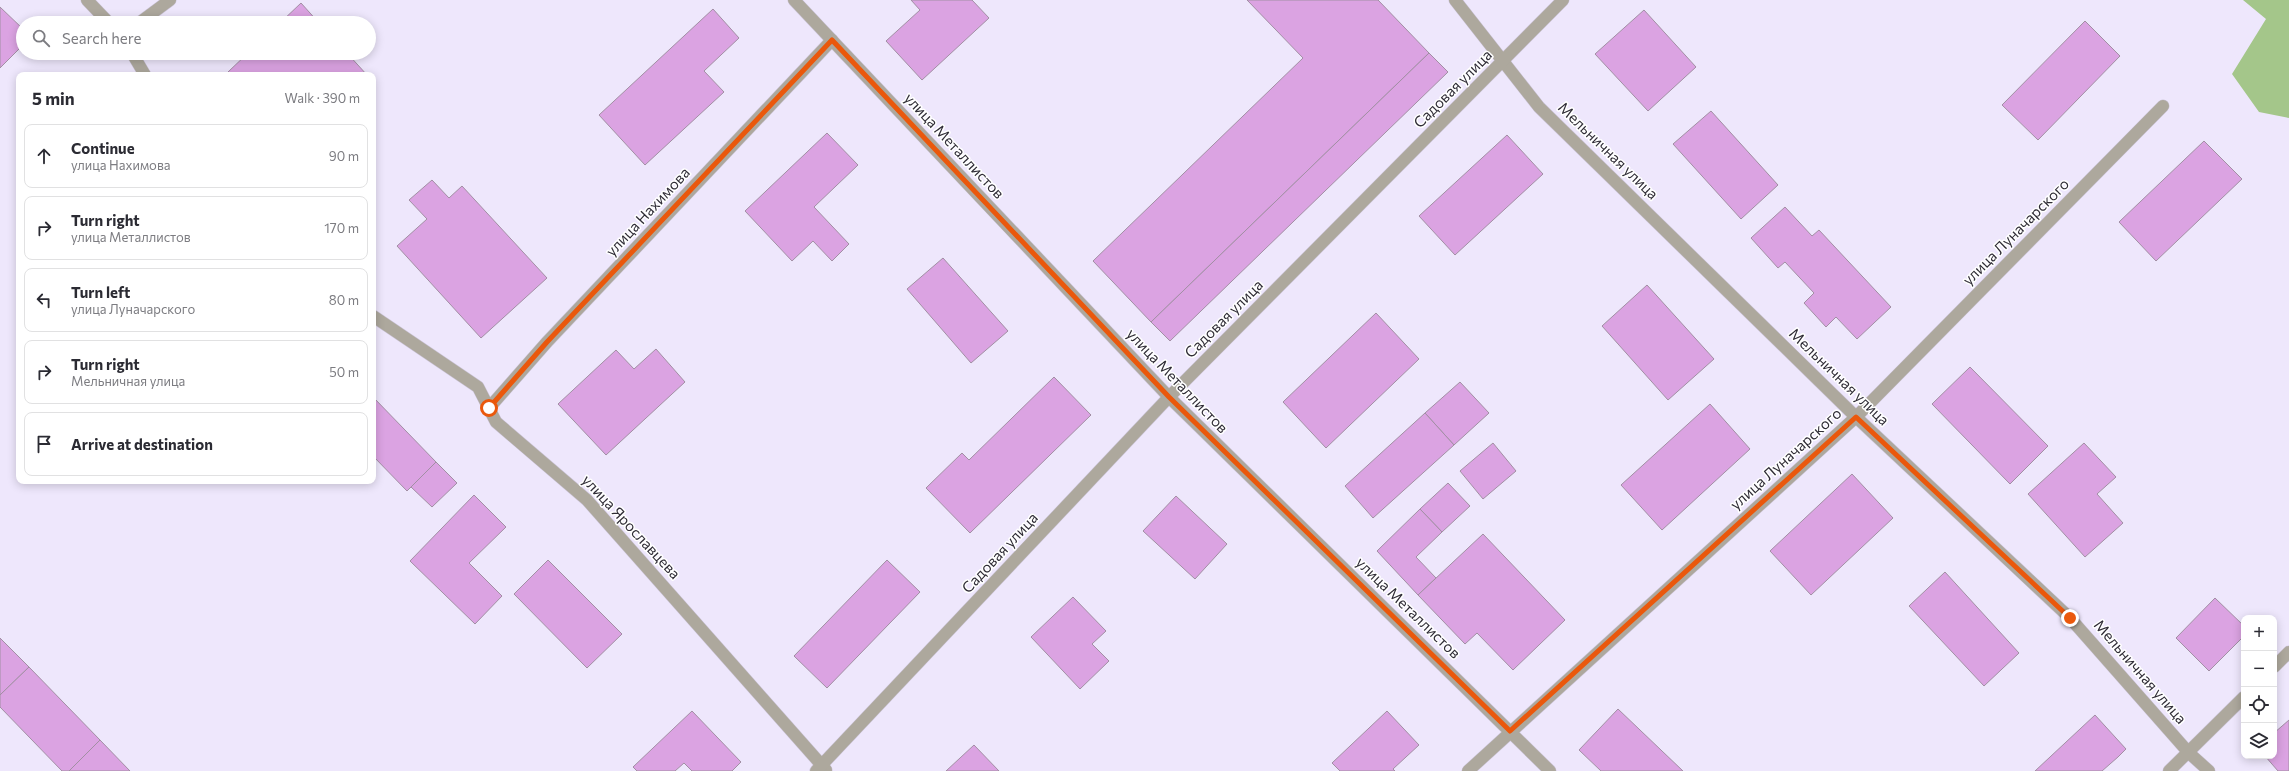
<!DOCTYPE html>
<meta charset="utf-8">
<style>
:root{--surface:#fff;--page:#f2f2f3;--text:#2b2b33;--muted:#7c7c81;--line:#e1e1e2}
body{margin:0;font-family:Commissioner,sans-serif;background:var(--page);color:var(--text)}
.controls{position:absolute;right:12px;bottom:12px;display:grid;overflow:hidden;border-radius:8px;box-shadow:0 2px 10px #0003}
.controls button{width:36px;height:36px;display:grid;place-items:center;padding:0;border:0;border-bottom:1px solid var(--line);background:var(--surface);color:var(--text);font:20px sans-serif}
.stop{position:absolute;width:12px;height:12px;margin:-9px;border:3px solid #ea580c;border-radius:50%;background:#fff}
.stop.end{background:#ea580c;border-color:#fff;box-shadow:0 1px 4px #0008}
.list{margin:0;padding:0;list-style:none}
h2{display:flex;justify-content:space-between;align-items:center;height:52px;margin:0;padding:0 16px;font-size:17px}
h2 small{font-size:13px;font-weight:400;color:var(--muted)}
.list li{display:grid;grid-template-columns:26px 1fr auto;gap:12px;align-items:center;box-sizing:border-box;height:64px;margin:0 8px 8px;padding:0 8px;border:1px solid var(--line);border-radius:8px}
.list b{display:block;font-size:15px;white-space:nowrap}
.list p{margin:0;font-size:13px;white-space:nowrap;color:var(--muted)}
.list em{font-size:13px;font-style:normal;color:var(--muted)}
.icon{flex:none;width:22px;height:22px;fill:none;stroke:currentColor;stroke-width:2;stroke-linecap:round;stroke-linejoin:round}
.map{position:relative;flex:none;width:2289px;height:771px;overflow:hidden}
.search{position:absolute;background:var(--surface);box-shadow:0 2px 10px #0003;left:16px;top:16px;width:360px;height:44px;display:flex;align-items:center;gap:10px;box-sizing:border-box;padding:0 14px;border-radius:22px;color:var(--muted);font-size:15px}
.panel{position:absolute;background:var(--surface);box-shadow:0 2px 10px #0003;left:16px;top:72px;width:360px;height:412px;border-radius:8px}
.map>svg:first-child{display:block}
.green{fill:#a4c68a}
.building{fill:#dba3e2;stroke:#a28fa4}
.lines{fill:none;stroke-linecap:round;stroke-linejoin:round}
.minor-casing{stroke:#ccc5d8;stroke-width:13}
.minor{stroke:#ada89d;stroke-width:12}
.route{stroke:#ea580c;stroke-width:5}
.labels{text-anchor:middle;stroke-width:3;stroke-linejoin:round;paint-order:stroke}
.street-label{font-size:15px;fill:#2f2c36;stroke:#fff}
</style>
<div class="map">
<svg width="2289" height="771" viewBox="0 0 2289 771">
<rect width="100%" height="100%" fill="#eee7fc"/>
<path class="green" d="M2243,0h46v118l-30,-6 -27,-38 34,-55z"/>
<g class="building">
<path d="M911,0h61l17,18 -67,62 -36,-39 34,-31z"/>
<path d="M1247,0h131l51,53 -278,269 -58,-61 210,-203z"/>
<path d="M301,3l18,20h-39z"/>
<path d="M0,7l23,22v16l-23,23z"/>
<path d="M713,9l26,29 -35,33 20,21 -79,73 -46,-50z"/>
<path d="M1644,10l52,57 -48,44 -53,-57z"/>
<path d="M2085,21l35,35 -82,84 -36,-35z"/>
<path d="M248,53h99l20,22h-136l-3,-3z"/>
<path d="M1429,53l19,19 -278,269 -19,-19z"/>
<path d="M1711,111l67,74 -37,34 -68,-75z"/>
<path d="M827,133l31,32 -44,42 35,37 -17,17 -19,-20 -21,20 -47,-50z"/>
<path d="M1507,135l36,39 -88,81 -36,-39z"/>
<path d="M2204,141l38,38 -86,82 -37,-39z"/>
<path d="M432,180l17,18 13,-12 85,92 -66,60 -84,-92 30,-27 -18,-19z"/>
<path d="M1785,207l27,29 7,-6 72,77 -34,32 -21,-22 -10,10 -22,-24 10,-10 -29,-31 -7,6 -27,-30z"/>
<path d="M943,258l65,73 -37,32 -64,-74z"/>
<path d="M1647,285l67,74 -46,41 -66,-74z"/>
<path d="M1376,313l43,46 -93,89 -43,-46z"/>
<path d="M656,349l29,33 -79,73 -48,-51 58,-54 18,19z"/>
<path d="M1970,367l78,79 -38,38 -78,-80z"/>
<path d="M1054,377l37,38 -121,118 -44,-45 36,-35 7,7z"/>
<path d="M1460,382l29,31 -35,32 -29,-32z"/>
<path d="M373,397l63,65 -29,29 -34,-35z"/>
<path d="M1710,404l40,45 -88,81 -41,-45z"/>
<path d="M1425,413l29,32 -81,73 -28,-32z"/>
<path d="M1493,443l23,28 -33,28 -23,-28z"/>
<path d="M2084,443l32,34 -19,17 26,29 -38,34 -57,-63z"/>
<path d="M436,462l21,21 -25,24 -21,-20z"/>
<path d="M1852,474l41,44 -82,77 -41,-44z"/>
<path d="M1448,483l22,23 -28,26 -22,-23z"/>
<path d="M474,495l32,32 -37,36 33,33 -27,28 -65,-63z"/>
<path d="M1176,496l51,48 -32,35 -52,-48z"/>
<path d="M1420,509l22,23 -26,25 20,21 -18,17 -41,-44z"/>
<path d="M1483,534l82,86 -52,50 -36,-37 -12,11 -47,-49z"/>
<path d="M548,560l74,74 -35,34 -73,-74z"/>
<path d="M887,560l33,32 -93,96 -33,-32z"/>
<path d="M1945,572l74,81 -35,33 -75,-80z"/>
<path d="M1073,597l33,34 -14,13 17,17 -29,28 -49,-52z"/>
<path d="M2215,598l29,28v10l-35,35 -33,-33z"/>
<path d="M0,638l29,29 -29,28z"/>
<path d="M29,667l71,73 -31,31h-7l-62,-64v-12z"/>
<path d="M1618,709l65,62h-82l-22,-21z"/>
<path d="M692,711l49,51 -9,9h-40l-8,-8 -9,8h-38l-4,-4z"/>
<path d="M1387,711l32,34 -26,24 2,2h-55l-8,-8z"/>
<path d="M2095,715l31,34 -8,8 -16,14h-67z"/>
<path d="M2289,720v51h-11l-13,-15h9v-23z"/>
<path d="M100,740l30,31h-61z"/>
<path d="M974,745l25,26h-53z"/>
</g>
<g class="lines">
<defs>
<g id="minor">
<path d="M87,0l22,23"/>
<path d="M794,0l375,397 381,374"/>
<path d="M1455,0l84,107 317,310 214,201 119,135 20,18"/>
<path d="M139,23l31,-23"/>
<path d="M132,53l13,22"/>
<path d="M373,316l105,71 18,35 91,78 239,270"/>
<path d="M489,408l58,-66 285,-302"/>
<path d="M2274,667l15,-15"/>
<path d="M816,771l353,-374 394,-397"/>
<path d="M1468,771l388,-354 307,-311"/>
<path d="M2169,771l75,-74"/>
</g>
</defs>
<use href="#minor" class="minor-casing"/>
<use href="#minor" class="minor"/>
</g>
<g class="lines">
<path class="route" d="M489,408l58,-66 285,-302 337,357 341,334 346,-314 214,201"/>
</g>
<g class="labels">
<g class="street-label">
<text transform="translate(1453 89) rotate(-45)" y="5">Садовая улица</text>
<text transform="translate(954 146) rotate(47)" y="5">улица Металлистов</text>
<text transform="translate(1608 151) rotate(44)" y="5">Мельничная улица</text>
<text transform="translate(648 212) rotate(-47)" y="5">улица Нахимова</text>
<text transform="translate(2016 232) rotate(-45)" y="5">улица Луначарского</text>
<text transform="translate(1224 319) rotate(-45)" y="5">Садовая улица</text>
<text transform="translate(1839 377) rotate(44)" y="5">Мельничная улица</text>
<text transform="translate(1177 381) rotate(46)" y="5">улица Металлистов</text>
<text transform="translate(1786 459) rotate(-42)" y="5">улица Луначарского</text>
<text transform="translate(631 527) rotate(47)" y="5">улица Ярославцева</text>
<text transform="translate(1000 553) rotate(-47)" y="5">Садовая улица</text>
<text transform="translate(1408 608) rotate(44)" y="5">улица Металлистов</text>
<text transform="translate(2140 672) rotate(49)" y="5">Мельничная улица</text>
</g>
</g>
</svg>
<div class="controls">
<button>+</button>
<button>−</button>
<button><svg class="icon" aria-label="locate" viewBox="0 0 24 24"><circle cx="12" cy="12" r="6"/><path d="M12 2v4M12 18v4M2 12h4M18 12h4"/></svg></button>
<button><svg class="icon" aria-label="layers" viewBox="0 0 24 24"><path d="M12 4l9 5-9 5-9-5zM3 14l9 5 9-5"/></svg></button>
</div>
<div class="stop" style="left:489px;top:408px"></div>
<div class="stop end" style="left:2070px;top:618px"></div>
<div class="search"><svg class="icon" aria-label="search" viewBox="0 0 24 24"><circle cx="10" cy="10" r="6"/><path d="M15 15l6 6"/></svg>Search here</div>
<section class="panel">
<h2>5 min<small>Walk · 390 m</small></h2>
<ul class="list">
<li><svg class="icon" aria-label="ahead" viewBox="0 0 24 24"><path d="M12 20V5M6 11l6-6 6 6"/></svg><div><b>Continue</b><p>улица Нахимова</p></div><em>90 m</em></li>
<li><svg class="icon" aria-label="right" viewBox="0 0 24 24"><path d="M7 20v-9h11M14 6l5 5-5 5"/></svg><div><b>Turn right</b><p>улица Металлистов</p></div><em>170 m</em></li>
<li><svg class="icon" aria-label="left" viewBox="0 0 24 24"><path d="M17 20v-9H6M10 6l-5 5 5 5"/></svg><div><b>Turn left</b><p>улица Луначарского</p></div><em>80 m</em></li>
<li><svg class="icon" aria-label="right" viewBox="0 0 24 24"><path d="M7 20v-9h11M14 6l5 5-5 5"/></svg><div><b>Turn right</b><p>Мельничная улица</p></div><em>50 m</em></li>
<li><svg class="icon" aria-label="arrive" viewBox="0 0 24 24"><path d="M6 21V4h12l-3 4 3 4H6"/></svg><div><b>Arrive at destination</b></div></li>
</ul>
</section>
</div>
